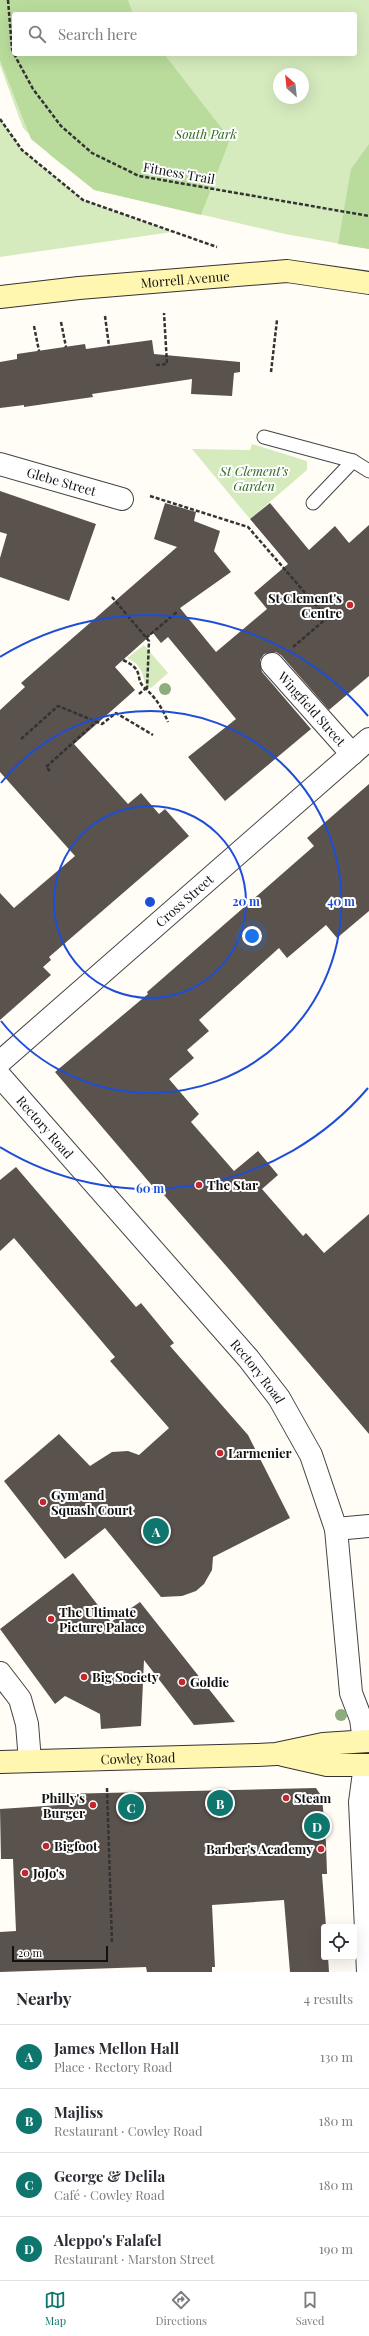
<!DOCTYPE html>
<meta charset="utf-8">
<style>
:root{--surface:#fff;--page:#f2f2f3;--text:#2b2b33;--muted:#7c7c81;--line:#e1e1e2;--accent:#0f766e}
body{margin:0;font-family:"Playfair Display",serif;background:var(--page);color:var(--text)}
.controls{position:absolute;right:12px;bottom:12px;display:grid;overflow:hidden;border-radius:4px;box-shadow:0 4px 16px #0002}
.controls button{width:36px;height:36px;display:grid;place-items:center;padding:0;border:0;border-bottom:1px solid var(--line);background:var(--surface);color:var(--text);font:20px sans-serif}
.compass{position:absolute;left:273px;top:68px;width:36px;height:36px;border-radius:50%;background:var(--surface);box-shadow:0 4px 16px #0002;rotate:333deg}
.scale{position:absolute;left:12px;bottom:10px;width:96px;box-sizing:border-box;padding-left:4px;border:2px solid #111;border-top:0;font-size:11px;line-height:14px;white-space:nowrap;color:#111;-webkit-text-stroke:3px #fff;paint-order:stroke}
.you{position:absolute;left:252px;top:936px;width:14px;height:14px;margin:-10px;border:3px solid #fff;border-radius:50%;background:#1a73e8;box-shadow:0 0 0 6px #1a73e833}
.badge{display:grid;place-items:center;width:26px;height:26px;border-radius:50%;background:var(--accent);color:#fff;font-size:13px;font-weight:700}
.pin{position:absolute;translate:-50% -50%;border:2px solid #fff;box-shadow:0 1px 4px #0006}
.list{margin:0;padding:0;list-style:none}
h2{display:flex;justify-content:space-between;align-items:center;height:52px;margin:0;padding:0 16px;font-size:17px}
h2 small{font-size:13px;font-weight:400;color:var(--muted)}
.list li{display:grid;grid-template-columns:26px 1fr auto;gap:12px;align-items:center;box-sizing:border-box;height:64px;padding:0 16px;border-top:1px solid var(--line)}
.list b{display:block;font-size:15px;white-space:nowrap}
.list p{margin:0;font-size:13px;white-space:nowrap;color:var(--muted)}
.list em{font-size:13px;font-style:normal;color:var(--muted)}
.icon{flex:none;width:22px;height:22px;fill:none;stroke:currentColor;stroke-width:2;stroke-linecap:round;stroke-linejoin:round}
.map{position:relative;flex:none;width:369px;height:1972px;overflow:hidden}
.search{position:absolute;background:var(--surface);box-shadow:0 4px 16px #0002;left:12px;right:12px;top:12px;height:44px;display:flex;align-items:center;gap:10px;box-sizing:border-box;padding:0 14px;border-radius:4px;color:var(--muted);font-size:15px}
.sheet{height:308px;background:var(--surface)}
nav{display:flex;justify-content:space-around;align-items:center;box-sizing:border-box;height:56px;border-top:1px solid var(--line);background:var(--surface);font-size:11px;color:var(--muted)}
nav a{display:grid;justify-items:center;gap:2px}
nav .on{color:var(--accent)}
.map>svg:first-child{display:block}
.green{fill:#d5ebbd;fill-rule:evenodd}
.forest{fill:#b9dc9c}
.building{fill:#5a524d}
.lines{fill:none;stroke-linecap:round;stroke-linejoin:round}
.lane-casing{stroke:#444;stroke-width:15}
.street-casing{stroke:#444;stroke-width:24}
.secondary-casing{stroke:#333;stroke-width:24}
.path{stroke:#333;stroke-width:2.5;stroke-dasharray:4 2;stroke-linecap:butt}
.lane{stroke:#fff;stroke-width:13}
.street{stroke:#fff;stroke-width:22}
.secondary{stroke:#fff6b0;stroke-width:22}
.tree{fill:#8dad7f}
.ring{fill:none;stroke:#1d4ed8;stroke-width:2}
.poi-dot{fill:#c4262e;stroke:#fff;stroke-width:1.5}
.labels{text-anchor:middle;stroke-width:4;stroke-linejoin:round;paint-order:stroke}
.park-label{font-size:13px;font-style:italic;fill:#2f6b1f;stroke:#fff}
.street-label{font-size:13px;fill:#111;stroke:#fff}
.poi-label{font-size:13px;font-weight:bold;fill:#111;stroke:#fff;text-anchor:start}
.centre{fill:#1d4ed8;stroke:#fff;stroke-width:2}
.ring-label{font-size:12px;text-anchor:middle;font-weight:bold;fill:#1d4ed8;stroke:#fff;stroke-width:4;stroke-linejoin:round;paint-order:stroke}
</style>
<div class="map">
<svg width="369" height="1972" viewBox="0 0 369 1972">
<rect width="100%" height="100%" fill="#fffdf5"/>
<g class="green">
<path d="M0,0h369v249l-84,-15 -190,-44 -44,-34 -28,-28 -23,-63zM14,14h341v40h-341zM279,74h24v24h-24z"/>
<path d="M0,119l22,31 61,50 89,32 -172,25z"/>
<path d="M252,444l55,17v9l-57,49 -58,-70 58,1z"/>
<path d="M144,645l24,28 -17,15 -6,-4c-2,-12 -6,-21 -18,-26z"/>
</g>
<g class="forest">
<path d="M0,0h128l5,14h-119v40h150l66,85 -29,76 -107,-25 -63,-51 -31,-79z"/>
<path d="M369,144v105l-31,-5 13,-75z"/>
</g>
<g class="building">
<path d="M152,340l2,14 86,8v10l-6,1 -2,23 -41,-2 1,-15 -100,15 1,3 -69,10v-2l-24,3v-46l17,-3v-5l68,-10 1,5z"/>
<path d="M0,491l96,33 -27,77 -69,-24v-19l7,-24 -7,-2z"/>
<path d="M165,503l31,9 -2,9 26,10 -6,20 17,21 -51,36 36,44 51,-43 -13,-16 34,-29 -38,-45 20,-16 39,47 26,-24 14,17 20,-18v151l-40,34 -48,-55 -5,-3 -12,2 -4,6 2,12 49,57 -86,72 -37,-44 48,-38 -68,-82 -7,6 -8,-10 -38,34 20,23 -61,54 54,60 13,-11 18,21 6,-5 24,27 -140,121 2,3 -8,7 8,8 -51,45v-127l14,15 61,-52 -75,-84v-62l25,-23 -4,-4 156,-136 -23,-8z"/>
<path d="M369,784v127l-32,27 -11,-13 -39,33 -8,-10 -80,72 10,11 -22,19 7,8 -25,21 30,35 -8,8 43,49 24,-20 20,24 -16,14 41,47 3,-3 18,20 45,-39v220l-142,-167 -70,-80 -2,2 -100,-117 93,-78 -1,-2 167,-146 -7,-8z"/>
<path d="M16,1167l120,140 5,-4 33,40 -4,3 78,89 42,83 -77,39 -1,13 -8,14 -8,7 -14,5 -21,1 -56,-69 -40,31 -61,-78 55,-47 31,32 22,-14 16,-1 11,4 30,-27 -59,-67 5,-4 -101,-119 -14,13v-71z"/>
<path d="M73,1573l38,49 29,-20 95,120 -41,3 -50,-65 -3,66 -40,3 -1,-15 -35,-18 -10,8 -55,-75z"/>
<path d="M316,1788l6,9 4,46 1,31h-5l4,53h-2v30h4l1,15h-39l-6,-72 -72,5 3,62h-3v5h-65l-1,-5 -146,5v-40l16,-1 -3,-72h-12l-1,-50 60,-4v-11z"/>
</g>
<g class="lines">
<defs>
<g id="lane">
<path d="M264,437l89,24"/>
<path d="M313,503l40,-42 16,10"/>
</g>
<g id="street">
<path id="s1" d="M0,464l122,35"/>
<path id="s2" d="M272,664l80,90"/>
<path id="s3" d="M0,1062l369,-323"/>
<path id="s4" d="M0,1076l248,282 31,40 32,57 25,74 15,164 10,26 3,22"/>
<path d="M336,1529l33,-3"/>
<path d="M0,1673l20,26 7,25 3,37"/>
<path d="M365,1765l-5,37 8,170"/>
</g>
<g id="secondary">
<path id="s5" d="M0,297l79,-9 208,-17 82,12"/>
<path d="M283,1755l44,10h42"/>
<path id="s6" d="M0,1762l258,-7 18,-1 47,-10 46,-3"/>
</g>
</defs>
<use href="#lane" class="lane-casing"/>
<use href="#street" class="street-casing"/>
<use href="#secondary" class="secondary-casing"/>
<g class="path">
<path d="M8,0l4,49 2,5"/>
<path d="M14,54l19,35 28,37 31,27 47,23 230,40"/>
<path d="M0,119l22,31 61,50 134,47"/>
<path d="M105,316l4,30"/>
<path d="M61,322l5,25"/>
<path d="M34,326l5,25"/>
<path d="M156,365l11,-1 -3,-51"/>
<path d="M271,372l6,-52"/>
<path d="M150,496l98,31 79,91 -34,29"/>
<path d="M112,597l37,44 -2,48"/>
<path d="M146,638l32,-27"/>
<path d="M123,660c22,10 12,18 20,26 12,11 19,21 25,36"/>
<path d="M139,694l7,-6"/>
<path d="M21,739l37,-33 44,18 14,-11 37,22"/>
<path d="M50,771l-4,-4 50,-45"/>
<path d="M107,1788l5,155"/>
</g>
<use href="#lane" class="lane"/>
<use href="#street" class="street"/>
<use href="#secondary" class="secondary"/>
</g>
<g class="tree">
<circle cx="165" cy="689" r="6"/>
<circle cx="341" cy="1715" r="6"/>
</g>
<g class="ring">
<circle cx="150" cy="902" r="96"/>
<path d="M1 783A191 191 0 1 1 1 1021"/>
<path d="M368 1088A287 287 0 0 1 0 1147M0 657A287 287 0 0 1 368 716"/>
</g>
<g class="poi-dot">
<circle cx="350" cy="605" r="4"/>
<circle cx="199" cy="1185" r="4"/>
<circle cx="220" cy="1453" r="4"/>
<circle cx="43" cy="1502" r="4"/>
<circle cx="51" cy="1619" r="4"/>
<circle cx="84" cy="1677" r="4"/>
<circle cx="182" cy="1682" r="4"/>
<circle cx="286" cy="1798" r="4"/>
<circle cx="93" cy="1805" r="4"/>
<circle cx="46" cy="1846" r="4"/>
<circle cx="321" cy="1849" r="4"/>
<circle cx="25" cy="1873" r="4"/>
</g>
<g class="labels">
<g class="park-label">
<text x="206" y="139">South Park</text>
<text x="254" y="476">St Clement’s<tspan x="254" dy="15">Garden</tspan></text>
</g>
<g class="street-label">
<text transform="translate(179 173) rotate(10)" y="5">Fitness Trail</text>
<text dy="5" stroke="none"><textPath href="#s5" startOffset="186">Morrell Avenue</textPath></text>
<text dy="5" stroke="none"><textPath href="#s1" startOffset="64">Glebe Street</textPath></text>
<text dy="5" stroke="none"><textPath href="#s2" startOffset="60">Wingfield Street</textPath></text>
<text dy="5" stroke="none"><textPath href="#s3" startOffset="245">Cross Street</textPath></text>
<text dy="5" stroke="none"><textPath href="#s4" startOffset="68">Rectory Road</textPath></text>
<text dy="5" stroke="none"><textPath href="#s4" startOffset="392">Rectory Road</textPath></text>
<text dy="5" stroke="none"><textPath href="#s6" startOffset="138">Cowley Road</textPath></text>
</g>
<g class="poi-label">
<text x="342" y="603" text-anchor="end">St Clement's<tspan x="342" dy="15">Centre</tspan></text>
<text x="207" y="1190">The Star</text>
<text x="228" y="1458">Larmenier</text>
<text x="51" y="1500">Gym and<tspan x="51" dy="15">Squash Court</tspan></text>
<text x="59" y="1617">The Ultimate<tspan x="59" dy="15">Picture Palace</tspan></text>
<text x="92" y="1682">Big Society</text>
<text x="190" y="1687">Goldie</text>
<text x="85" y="1803" text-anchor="end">Philly's<tspan x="85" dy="15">Burger</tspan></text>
<text x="294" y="1803">Steam</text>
<text x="54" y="1851">Bigfoot</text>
<text x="313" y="1854" text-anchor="end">Barber's Academy</text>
<text x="33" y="1878">JoJo's</text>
</g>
</g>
<circle cx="150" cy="902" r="6" class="centre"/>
<g class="ring-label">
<text x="246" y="906">20 m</text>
<text x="341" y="906">40 m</text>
<text x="150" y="1193">60 m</text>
</g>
</svg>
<div class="controls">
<button><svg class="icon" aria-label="locate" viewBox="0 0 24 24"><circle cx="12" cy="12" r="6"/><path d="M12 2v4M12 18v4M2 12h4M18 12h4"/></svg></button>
</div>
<svg class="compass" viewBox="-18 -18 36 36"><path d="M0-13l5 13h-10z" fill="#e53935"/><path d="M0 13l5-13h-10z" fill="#7c7c81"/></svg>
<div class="scale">20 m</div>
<div class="you"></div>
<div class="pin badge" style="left:156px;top:1531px">A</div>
<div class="pin badge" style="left:220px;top:1803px">B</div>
<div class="pin badge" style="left:131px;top:1807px">C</div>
<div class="pin badge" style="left:317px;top:1826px">D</div>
<div class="search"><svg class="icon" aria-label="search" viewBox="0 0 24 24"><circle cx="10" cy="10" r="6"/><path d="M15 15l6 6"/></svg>Search here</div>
</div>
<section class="sheet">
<h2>Nearby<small>4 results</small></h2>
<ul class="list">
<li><span class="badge">A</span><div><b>James Mellon Hall</b><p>Place · Rectory Road</p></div><em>130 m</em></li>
<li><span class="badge">B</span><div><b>Majliss</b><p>Restaurant · Cowley Road</p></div><em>180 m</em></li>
<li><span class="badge">C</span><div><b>George &amp; Delila</b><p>Café · Cowley Road</p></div><em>180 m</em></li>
<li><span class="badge">D</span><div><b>Aleppo's Falafel</b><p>Restaurant · Marston Street</p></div><em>190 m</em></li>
</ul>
</section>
<nav>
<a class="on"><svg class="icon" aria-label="map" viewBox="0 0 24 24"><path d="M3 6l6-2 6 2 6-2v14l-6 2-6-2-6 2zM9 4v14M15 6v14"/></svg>Map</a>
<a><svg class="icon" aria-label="directions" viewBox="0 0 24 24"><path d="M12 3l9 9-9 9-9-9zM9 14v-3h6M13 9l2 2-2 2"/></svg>Directions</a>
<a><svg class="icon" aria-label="saved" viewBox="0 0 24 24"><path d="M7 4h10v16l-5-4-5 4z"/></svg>Saved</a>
</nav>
